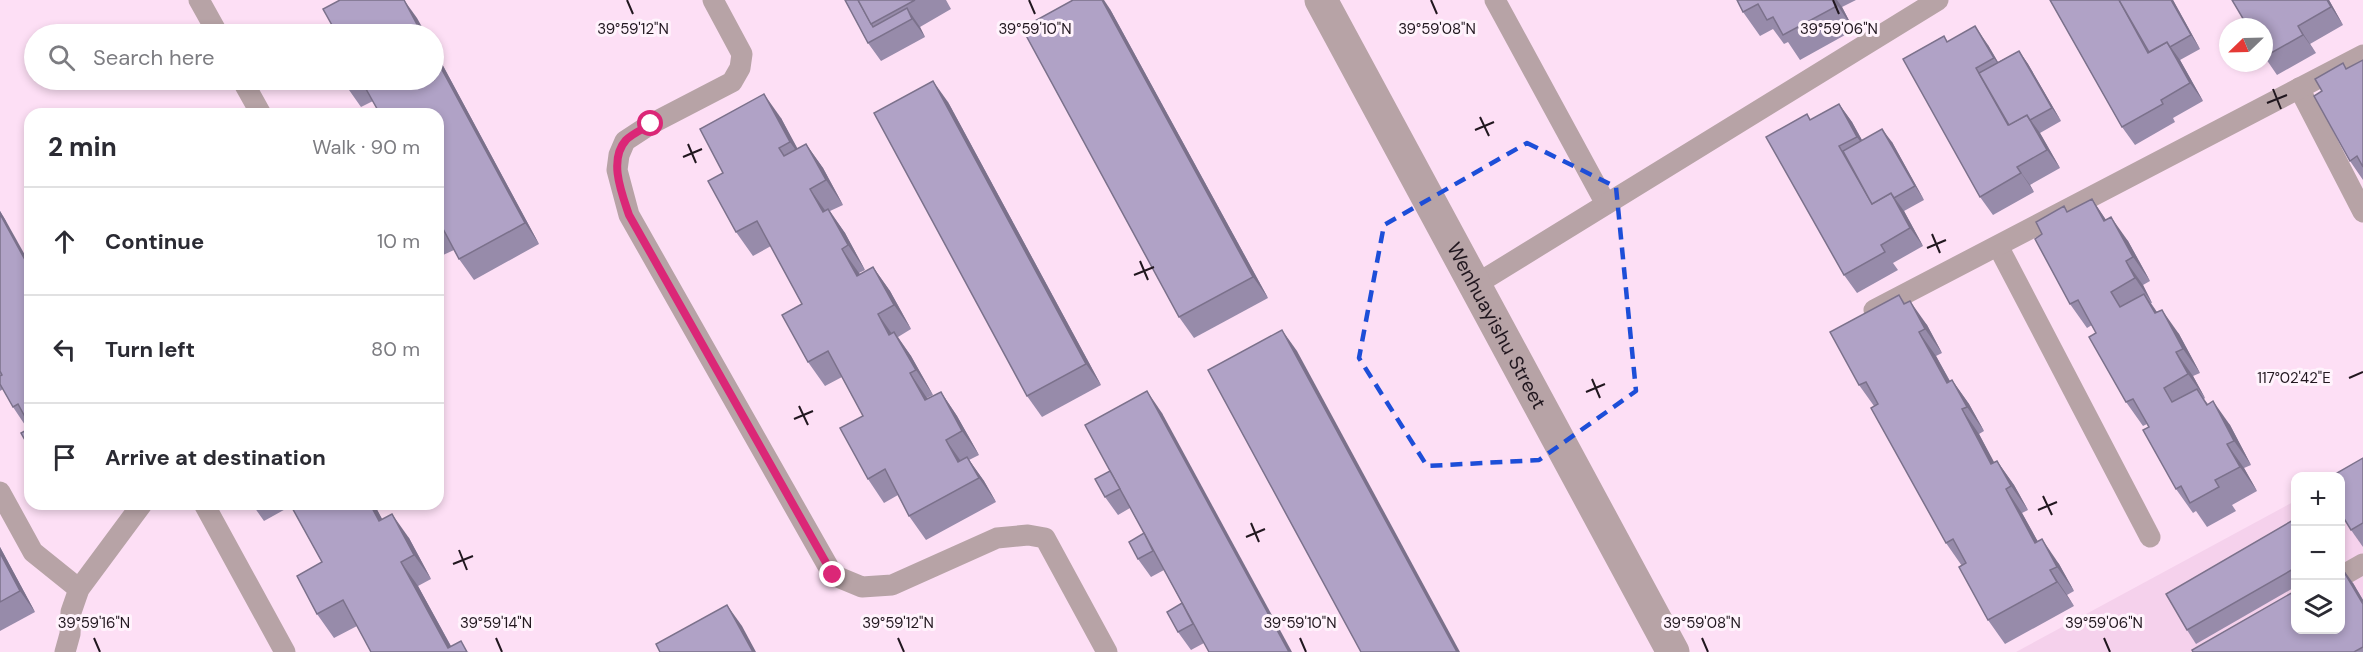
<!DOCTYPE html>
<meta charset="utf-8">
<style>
:root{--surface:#fff;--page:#f2f2f3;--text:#2b2b33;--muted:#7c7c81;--line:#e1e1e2}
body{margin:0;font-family:"DM Sans",sans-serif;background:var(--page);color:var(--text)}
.controls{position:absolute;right:18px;bottom:18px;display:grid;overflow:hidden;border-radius:12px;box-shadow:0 3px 9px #0003}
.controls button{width:54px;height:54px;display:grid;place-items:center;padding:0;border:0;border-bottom:2px solid var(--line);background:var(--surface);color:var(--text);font:30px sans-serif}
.compass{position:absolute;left:2219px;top:18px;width:54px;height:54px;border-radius:50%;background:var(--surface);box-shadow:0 3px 9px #0003;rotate:247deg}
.stop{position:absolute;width:18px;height:18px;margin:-14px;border:4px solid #db2777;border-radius:50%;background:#fff}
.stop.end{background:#db2777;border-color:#fff;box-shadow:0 2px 6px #0008}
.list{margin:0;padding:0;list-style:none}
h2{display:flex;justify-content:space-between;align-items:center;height:78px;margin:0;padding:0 24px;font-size:26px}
h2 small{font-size:20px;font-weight:400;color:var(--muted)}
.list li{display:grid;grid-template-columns:39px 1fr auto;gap:18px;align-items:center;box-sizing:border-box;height:108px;padding:0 24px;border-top:2px solid var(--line)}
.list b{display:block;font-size:22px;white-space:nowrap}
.list em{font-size:20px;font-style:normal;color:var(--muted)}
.icon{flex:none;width:33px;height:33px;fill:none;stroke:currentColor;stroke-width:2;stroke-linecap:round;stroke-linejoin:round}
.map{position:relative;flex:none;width:2363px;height:652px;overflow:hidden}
.search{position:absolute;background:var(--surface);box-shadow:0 3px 9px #0003;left:24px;top:24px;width:420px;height:66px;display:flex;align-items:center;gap:15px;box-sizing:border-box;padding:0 21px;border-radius:33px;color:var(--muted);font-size:22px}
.panel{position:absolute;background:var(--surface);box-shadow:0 3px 9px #0003;left:24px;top:108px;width:420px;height:402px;border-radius:18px}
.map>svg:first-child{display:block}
.built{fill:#f5d1ec}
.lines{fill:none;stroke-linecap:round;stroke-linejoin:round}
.service{stroke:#b7a3a6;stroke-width:21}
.tertiary{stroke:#b7a3a6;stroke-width:33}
.wall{fill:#978baa}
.shaded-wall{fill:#7b718b}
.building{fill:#b0a2c6;stroke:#7b718b;stroke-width:1.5}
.route{stroke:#db2777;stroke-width:8}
.marked{fill:none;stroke:#1d4ed8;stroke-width:4.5;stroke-dasharray:12 8;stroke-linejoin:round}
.ticks{fill:none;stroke:#21171f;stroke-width:2}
.labels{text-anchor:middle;stroke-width:6;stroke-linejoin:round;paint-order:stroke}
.street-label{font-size:20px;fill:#21171f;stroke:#fff3fc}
.ticks-label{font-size:15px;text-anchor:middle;fill:#21171f;stroke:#fff3fc;stroke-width:6;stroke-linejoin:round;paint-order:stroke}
</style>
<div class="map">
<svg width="2363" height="652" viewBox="0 0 2363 652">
<rect width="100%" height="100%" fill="#fddff5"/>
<path class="built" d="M2363,464v188h-347l279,-151 1,129h44l1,-153z"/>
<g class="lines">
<g class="service">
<path d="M199,0l19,34"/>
<path d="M713,0l29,54 -2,14 -8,14 -81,42 -26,17 -6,14 -2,15 12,45 204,360 29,12 30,-2 105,-47 31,-3 17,3 62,114"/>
<path d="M1495,0l111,204"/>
<path d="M242,80l19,34"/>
<path d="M2299,88l64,124"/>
<path d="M1998,246l152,291"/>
<path d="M1475,285l463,-285"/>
<path d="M1874,310l489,-255"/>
<path d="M0,492l33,60 46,37"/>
<path d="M204,504l81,148"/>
<path d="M2340,577l23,-13"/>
<path d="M65,652l5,-18 1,-22 8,-23 63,-85"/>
</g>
<path class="tertiary" id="s1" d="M1321,0l352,652"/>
</g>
<g class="wall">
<path d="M845,0h101l5,9 -31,18 5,10 -44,24 -13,-18z"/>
<path d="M1737,0h119l-14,7 12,23 -54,30 -12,-18 -4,2 -11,-15 -13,7 -17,-24z"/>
<path d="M2050,0h123l27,49 -20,11 23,41 -30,17 2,4 -40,23 -13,-18z"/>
<path d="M2329,0l14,25 -33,19 6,9 -39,22 -13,-19v-29z"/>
<path d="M1110,9l158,289 -74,40 -15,-21z"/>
<path d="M1944,36l4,6 40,3 10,17 21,-11 9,13 33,57 -21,12 20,35 -30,17 4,7 -41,23 -13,-18z"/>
<path d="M434,49l105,195 -65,36 -15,-21 -5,-9 -13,6 -3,-4v-138l-65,-13 -12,6 -19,-27h92z"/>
<path d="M2363,60v120l-13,-19 -28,-70 21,-28 4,6z"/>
<path d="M948,102l153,283 -59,32 -15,-21z"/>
<path d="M1839,104l13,18 10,18 30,2 32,58 -20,11 19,35 -30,17 5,7 -41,23 -13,-18 -37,-161 4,6z"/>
<path d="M781,118l16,31 9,-5 17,24 20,37 -13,6 15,22 20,37 -6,3 1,1 13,-7 17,24 21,38 -13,8 13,19 22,39 -6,3v1l14,-7 16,24 22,39 -10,5 15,21 12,21 -70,38 -17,-24 -11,-21 -14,8 -16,-24 -5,-63 -21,-39 -17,9 -17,-24 -6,-58 -31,-58 -18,10 -17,-24 -13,-59z"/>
<path d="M2092,199l14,21 22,21 22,40 -7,4 9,18h-1l6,9 22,22 21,39 -7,3 12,22 -1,1 4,5 22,21 21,40 -7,3 13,23 -25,14 4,6 -29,16 -11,-16 -3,2 -17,-24 -29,-65 -4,2 -17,-24 -30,-69 -4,-8 -5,3 -17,-24 -28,-70 22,-28 4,6z"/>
<path d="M0,211l6,10 22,202 -3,2 -12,-18 -10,-18 -3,2z"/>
<path d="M1899,295l6,8 22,22 15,28 -6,3 14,25 2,-1 17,24 15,27 -5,3 15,29 3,-2 17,24 14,25 -6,3 16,29 21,22 15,27 -7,4 7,11 -69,38 -17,-24 -26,-54 -16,-23 -72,-137 -15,-21z"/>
<path d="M1162,413l42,230 -13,7 -13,-18 4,-29 -18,-33 -13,7 -13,-18 6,-26 -14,-25 -12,7 -13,-18 5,-26z"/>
<path d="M2363,458v89l-12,-17z"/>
<path d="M252,504h122l8,15 27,19 22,41 -13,7 33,60 18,6 -112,-26 -23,12 -17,-24 5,-52 -31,-56 -27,15z"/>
<path d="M2295,519v68l-99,57 -9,-14z"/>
<path d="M0,547l35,65 -35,19z"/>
<path d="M2353,583l10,17v52h-170z"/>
</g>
<g class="shaded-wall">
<path d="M404,0l13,18 9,16h-4z"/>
<path d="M1102,0h2l6,9 158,289 -15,-21z"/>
<path d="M1834,0h3l5,7 12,23z"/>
<path d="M2171,0h2l27,49 -9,-14z"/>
<path d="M2327,0h2l14,25 -12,-18z"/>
<path d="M907,8l13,19 5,10 -13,-18z"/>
<path d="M1975,26l13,19 18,31 -12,-18z"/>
<path d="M2298,26l18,27 -13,-18z"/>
<path d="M2167,42l13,18 23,41 -13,-18z"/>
<path d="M434,49l105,195 -14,-21 -91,-168z"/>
<path d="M2019,51l9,13 33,57 -9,-13z"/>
<path d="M933,81l15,21 153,283 -15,-21z"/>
<path d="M764,94l17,24 26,48 -17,-24z"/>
<path d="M1839,104l13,18 18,33 -13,-18z"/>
<path d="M2027,115l13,18 20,35 -13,-18z"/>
<path d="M1882,129l10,13 32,58 -9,-14z"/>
<path d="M806,144l17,24 20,37 -17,-25z"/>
<path d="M2017,167l13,18 4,7 -13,-19z"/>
<path d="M810,189l17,24 -4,-1z"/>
<path d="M1891,193l13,18 19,35 -13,-18z"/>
<path d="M2092,199l16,24 -4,-2z"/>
<path d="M828,209l17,24 20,37 -17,-25z"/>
<path d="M0,211l6,10 24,43v5l-30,-55z"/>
<path d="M2111,217l17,24 22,40 -17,-24z"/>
<path d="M842,249l17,24 15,27 -17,-24z"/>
<path d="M2126,261l17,24 9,18 -17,-25z"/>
<path d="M873,267l17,24 21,38 -17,-24z"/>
<path d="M2144,294l17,24 -6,-5z"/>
<path d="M1910,301l17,24 15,28 -17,-24z"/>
<path d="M2162,310l17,24 21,39 -17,-24z"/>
<path d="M878,314l17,24 -6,-3z"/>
<path d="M1282,330l15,21 163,301h-3z"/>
<path d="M894,332l17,24 22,39 -17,-25z"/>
<path d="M1919,332l17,24 28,51 -17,-24z"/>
<path d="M2176,352l17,24 12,22 -17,-24z"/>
<path d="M910,373l17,25 15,26 -17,-24z"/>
<path d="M1952,380l17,24 15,27 -17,-24z"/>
<path d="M1147,391l15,22 130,239h-3z"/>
<path d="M941,392l16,24 22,39 -17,-24z"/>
<path d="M2213,401l17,24 21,40 -17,-24z"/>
<path d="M1962,409l17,25 29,54 -17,-24z"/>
<path d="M946,440l17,24 -5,-2z"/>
<path d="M2227,444l17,24 13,23 -17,-24z"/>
<path d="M967,457l17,24 12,21 -17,-24z"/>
<path d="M1997,461l17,24 14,25 -17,-24z"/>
<path d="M2006,489l16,24 30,54 -17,-24z"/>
<path d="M370,504h4l22,41 -17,-24z"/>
<path d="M392,514l17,24 22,41 -17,-24z"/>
<path d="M2042,539l17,25 15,27 -17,-24z"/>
<path d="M0,547l35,65 -15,-21 -20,-38z"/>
<path d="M401,562l17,24 36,66 -6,-4z"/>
<path d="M2340,565l13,18 10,17v4z"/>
<path d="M2050,570l17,25 7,11 -17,-24z"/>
<path d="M727,605l15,21 14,26h-3z"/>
</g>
<g class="building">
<path d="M340,0h64l18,34h-85l-14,-25z"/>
<path d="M845,0h13l15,27 34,-19 5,11 -44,24z"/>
<path d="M858,0h57l-44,24z"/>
<path d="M1073,0h29l151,277 -74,40 -157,-289z"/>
<path d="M1737,0h97l3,6 -54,29 -10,-18 -6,3 -9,-16 -15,8z"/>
<path d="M2050,0h69l29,53 19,-11 23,41 -29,17 2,4 -41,23z"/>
<path d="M2119,0h52l20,35 -21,12 -3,-5 -18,10z"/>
<path d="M2232,0h95l4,7 -33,19 5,9 -39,22v-30h-16z"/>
<path d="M1975,26l19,32 -18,10 32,57 19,-10 20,35 -30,17 4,6 -41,24 -77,-138 41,-23 3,6z"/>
<path d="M2019,51l33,57 -22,12 -3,-5 -18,10 -30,-52z"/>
<path d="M434,55l91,168 -66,36 -17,-32 -4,2v-115h-58l-19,-34h73z"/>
<path d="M2363,60v107l-6,-11 -7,5 -36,-65 8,-5 -7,-12 28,-16 3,6z"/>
<path d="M342,80h17l-13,6z"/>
<path d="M933,81l153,283 -59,32 -153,-283z"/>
<path d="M764,94l26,48 -11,6 5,8 22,-12 20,36 -16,9 13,23 5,-3 20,36 -6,4 15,27 16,-9 21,38 -16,9 11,21 5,-3 22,38 -6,3 15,27 16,-8 21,39 -16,9 12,22 9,-5 12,21 -70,38 -24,-47 -17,10 -28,-51 23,-12 -35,-65 -20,11 -26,-47 20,-11 -45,-83 -21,11 -28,-51 15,-8 -23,-44z"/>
<path d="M1839,104l18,33 -18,9 33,58 19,-11 19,35 -29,17 4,7 -41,23 -78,-138 41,-23 3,6z"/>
<path d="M1882,129l33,57 -21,12 -3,-5 -19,11 -29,-53z"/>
<path d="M2092,199l12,22 7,-4 22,40 -7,4 9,17 -24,14 9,15 24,-13 11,19 7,-3 21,39 -7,3 12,22 -24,14 8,14 25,-13 10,16 6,-4 21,40 -7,3 13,23 -25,13 4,7 -29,16 -9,-17 -5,3 -33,-59 6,-3 -16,-28 -7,3 -37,-65 7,-4 -18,-33 -8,4 -35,-65 7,-5 -6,-12 28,-16 3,6z"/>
<path d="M0,214l30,55v157l-12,-22 -5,3 -13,-23v-8l2,-1 -2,-4z"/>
<path d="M1899,295l5,9 6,-3 15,28 -6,3 28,51 5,-3 15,27 -5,2 29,55 6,-3 14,25 -5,3 29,54 7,-4 15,28 -7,3 7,12 -69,38 -29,-53 7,-4 -13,-24 -7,4 -75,-135 7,-4 -12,-22 -7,3 -29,-53z"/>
<path d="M1282,330l175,322h-96l-153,-282z"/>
<path d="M1147,391l142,261h-80l-124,-227z"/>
<path d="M30,428v21l-9,-16z"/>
<path d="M2363,458v65l-12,7 -11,-18v-35h-10z"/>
<path d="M1110,471l10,18 -15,8 -10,-18z"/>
<path d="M290,504h80l9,17 13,-7 22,41 -13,7 47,86 13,-7 6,11h-96l-28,-52 -26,14 -20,-38 25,-14z"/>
<path d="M2295,519v49l-108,62 -21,-36z"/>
<path d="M1144,533l9,18 -15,8 -9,-17z"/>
<path d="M0,553l20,38 -20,11z"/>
<path d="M2340,565l23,39v43l-9,5h-161l-1,-2 103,-59v39h45z"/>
<path d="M1182,603l11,21 -15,8 -11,-20z"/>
<path d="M727,605l26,47h-93l-4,-8z"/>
</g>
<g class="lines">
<path class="route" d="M651,124c-8,5 -19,10 -25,16 -18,20 -4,54 3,75l204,360"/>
</g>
<path class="marked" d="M1527,143l89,44 20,204 -97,69 -112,6 -68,-108 25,-133z"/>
<path class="ticks" d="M627,0l6,14M1029,0l6,14M1431,0l6,14M1833,0l6,14M2273,89l8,20M2267,103l20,-8M1480,117l9,19M1475,130l19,-8M688,144l8,19M683,157l19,-8M1932,234l8,19M1927,248l19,-8M1140,261l8,19M1134,275l20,-8M2349,378l14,-6M1592,379l8,19M1586,392l19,-8M799,406l9,19M794,419l19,-8M2043,496l9,19M2038,510l19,-8M1251,523l8,19M1246,537l19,-8M459,550l8,20M453,564l20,-8M94,638l6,14M496,638l6,14M898,638l6,14M1300,638l6,14M1702,638l6,14M2104,638l6,14"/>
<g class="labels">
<g class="street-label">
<text dy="7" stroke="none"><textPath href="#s1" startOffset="370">Wenhuayishu Street</textPath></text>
</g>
</g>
<g class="ticks-label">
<text x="633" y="34">39°59'12"N</text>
<text x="1035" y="34">39°59'10"N</text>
<text x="1437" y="34">39°59'08"N</text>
<text x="1839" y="34">39°59'06"N</text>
<text x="2294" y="383">117°02'42"E</text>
<text x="94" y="628">39°59'16"N</text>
<text x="496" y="628">39°59'14"N</text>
<text x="898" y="628">39°59'12"N</text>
<text x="1300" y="628">39°59'10"N</text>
<text x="1702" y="628">39°59'08"N</text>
<text x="2104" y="628">39°59'06"N</text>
</g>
</svg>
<div class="controls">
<button>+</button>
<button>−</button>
<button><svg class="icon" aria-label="layers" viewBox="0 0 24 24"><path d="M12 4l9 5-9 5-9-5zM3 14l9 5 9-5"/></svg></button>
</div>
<svg class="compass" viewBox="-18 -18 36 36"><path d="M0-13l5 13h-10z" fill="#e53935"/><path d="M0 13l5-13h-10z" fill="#7c7c81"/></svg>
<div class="stop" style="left:651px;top:124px"></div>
<div class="stop end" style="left:833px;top:575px"></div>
<div class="search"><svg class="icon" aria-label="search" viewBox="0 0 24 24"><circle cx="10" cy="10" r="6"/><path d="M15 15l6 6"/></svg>Search here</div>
<section class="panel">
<h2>2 min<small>Walk · 90 m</small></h2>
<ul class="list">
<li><svg class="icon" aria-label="ahead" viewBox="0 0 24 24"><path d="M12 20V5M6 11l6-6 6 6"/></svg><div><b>Continue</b></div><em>10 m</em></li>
<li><svg class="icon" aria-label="left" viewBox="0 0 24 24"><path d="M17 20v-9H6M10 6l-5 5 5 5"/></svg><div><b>Turn left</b></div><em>80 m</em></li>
<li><svg class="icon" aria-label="arrive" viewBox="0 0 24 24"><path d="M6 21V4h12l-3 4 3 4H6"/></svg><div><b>Arrive at destination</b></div></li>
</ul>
</section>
</div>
